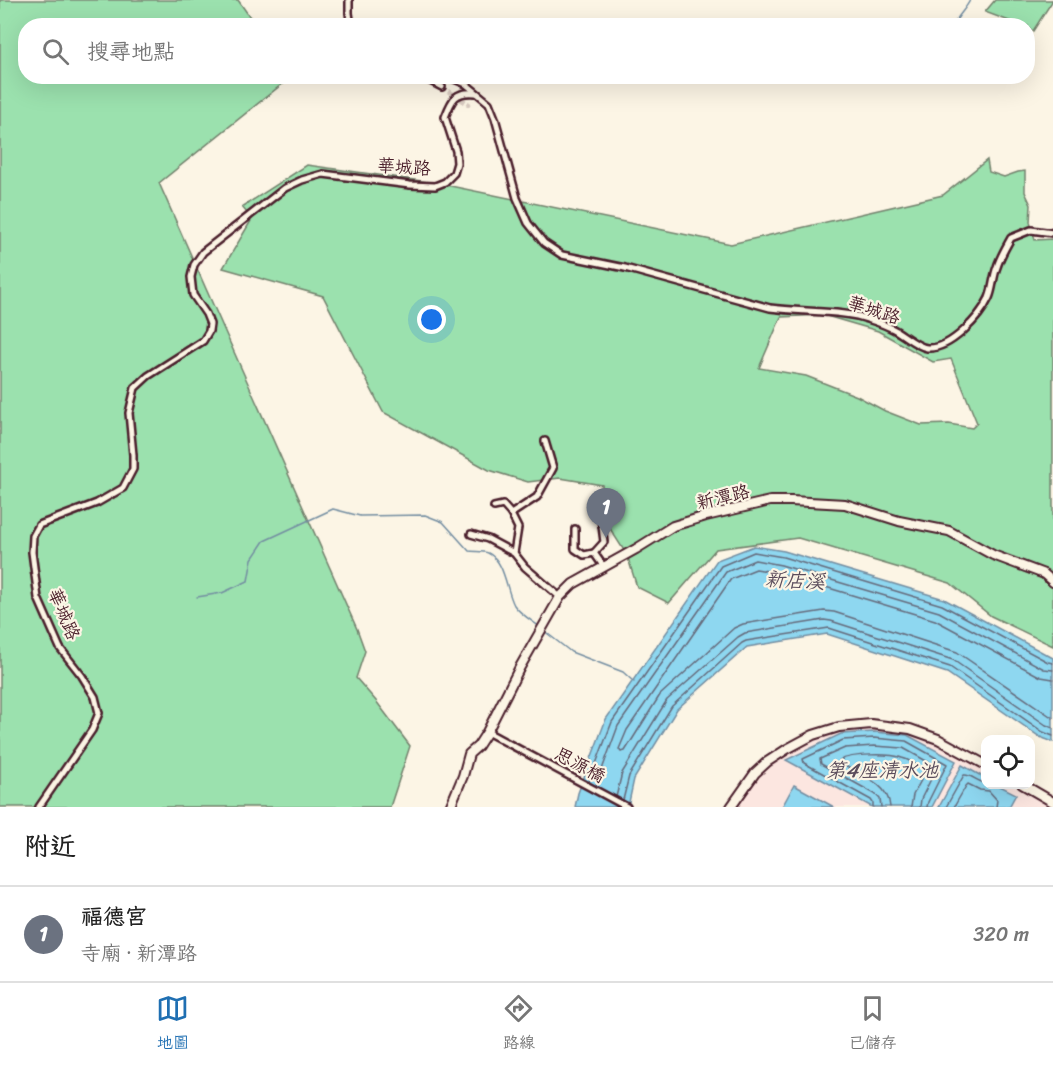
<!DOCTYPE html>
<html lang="zh-TW">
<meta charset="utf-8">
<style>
:root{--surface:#fff;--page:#f2f2f2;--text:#222;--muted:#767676;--line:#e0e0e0;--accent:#1f6fb2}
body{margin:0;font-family:Sriracha,"LXGW WenKai TC",sans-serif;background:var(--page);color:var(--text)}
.controls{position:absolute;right:18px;bottom:18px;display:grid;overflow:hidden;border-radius:12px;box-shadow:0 6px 24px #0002}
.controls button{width:54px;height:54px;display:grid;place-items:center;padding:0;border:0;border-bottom:2px solid var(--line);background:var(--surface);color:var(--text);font:30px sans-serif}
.you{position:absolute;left:432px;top:320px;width:21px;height:21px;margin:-15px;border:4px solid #fff;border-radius:50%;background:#1a73e8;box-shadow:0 0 0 9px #1a73e833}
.badge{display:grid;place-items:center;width:39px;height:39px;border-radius:50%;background:var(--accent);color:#fff;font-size:20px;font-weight:700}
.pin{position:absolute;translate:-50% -50px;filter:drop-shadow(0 2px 3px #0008)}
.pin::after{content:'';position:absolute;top:32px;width:21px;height:18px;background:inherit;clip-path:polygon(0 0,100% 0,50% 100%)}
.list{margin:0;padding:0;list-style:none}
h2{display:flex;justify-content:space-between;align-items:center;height:78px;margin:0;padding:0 24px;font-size:26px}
h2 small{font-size:20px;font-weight:400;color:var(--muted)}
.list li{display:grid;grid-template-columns:39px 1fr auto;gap:18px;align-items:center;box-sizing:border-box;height:96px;padding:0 24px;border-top:2px solid var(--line)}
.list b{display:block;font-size:22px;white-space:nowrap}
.list p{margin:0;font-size:20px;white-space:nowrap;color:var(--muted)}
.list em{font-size:20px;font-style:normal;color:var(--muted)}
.icon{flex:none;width:33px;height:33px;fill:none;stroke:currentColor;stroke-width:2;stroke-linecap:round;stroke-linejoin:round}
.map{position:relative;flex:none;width:1053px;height:807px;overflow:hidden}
.search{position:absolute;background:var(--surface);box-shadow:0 6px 24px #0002;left:18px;right:18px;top:18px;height:66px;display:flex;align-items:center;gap:15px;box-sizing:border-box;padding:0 21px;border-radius:24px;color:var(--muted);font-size:22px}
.sheet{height:174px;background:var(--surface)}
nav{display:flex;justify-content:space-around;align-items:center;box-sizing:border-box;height:84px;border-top:2px solid var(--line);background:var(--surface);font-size:16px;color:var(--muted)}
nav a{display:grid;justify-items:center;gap:3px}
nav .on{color:var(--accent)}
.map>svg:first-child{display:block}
.built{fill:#fce6e0}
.green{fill:#9be1ae;stroke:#72806c;stroke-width:1.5;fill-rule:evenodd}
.water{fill:#8ed7f0;stroke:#738da1;stroke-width:1.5}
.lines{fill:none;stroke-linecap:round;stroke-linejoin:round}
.shore{stroke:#65697a;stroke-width:1.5}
.stream{stroke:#738da1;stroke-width:1.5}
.street-tunnel{stroke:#d8cac0;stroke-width:5;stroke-dasharray:5 2.5;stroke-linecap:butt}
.street-casing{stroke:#4a1f2b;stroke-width:10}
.secondary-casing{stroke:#4a1f2b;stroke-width:12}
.street{stroke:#fcf5e5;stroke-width:5}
.secondary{stroke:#fcf5e5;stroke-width:8}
.labels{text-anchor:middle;stroke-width:4.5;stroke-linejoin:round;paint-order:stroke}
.street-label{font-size:18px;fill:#4a1f2b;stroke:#fcf5e5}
.water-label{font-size:20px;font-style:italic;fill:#5b4d5c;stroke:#fcf5e5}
</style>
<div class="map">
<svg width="1053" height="807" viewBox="0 0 1053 807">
<rect width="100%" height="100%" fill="#fcf5e5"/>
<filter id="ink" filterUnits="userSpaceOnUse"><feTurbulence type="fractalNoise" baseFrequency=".0167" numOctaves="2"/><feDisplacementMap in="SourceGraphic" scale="12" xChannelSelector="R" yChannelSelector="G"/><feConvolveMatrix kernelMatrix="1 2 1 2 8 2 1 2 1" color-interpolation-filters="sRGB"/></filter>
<g filter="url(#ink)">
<path class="built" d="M870,728l30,3 16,4 19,7 50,28 1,14 25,1 40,22h-316l19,-27 13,-13 18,-13 23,-11 31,-11z"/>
<g class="green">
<path d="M0,0h238l12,17 2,8 -226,1v50l265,1 -132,106 198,446 8,22 -9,27 20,23 34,45 -20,61h-390z"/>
<path d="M995,0h58l-20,31 -5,-3v-2l-8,-1 -35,-13z"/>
<path d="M987,160l2,12 15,5 14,-5 7,-1v21l6,13 -1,17 5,18 18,-1v407l-62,-30 -41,-33 -152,-45 -82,11 -47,54 -32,-16 -10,-32 -20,-31 -5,-39 -42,-7 -32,4 -39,-12 -106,-58 -60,-116 -100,-28 29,-49 -10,-12 65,-42 129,18 295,61 212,-49zM823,315l55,16 55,31 18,-3 26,64 -5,5 -23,-4 -28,1 -36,-14 -28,-15 -51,-20 -47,-8 22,-51z"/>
</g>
<g class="water">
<path d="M754,546l30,5 160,48 109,59v84l-13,-5 -93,-64 -120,-39 -80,13 -70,62 -43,70 -6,28h-53l3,-14 28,-74 111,-159z"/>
<path d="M874,732l33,3 49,26 -24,46h-60l-86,-47 55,-26z"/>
<path d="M962,765l23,13 1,6 12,1 18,9 -7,13h-70z"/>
<path d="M794,785l40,22h-52z"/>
</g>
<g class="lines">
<g class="shore">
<path d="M1053,679l-12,-2 -106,-57 -156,-47 -23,-4 -25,10 -104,151 -8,19 2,3 4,-1 35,-56 74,-67 9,-4 81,-13 10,1 123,40 96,66"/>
<path d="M589,782l23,-60 109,-156 33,-14 29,5 159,48 106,57 5,1"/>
<path d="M596,786l22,-60 108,-154 29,-12 26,5 158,47 105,57 9,1"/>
<path d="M616,797l6,-24 45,-73 71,-63 7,-4 79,-13 7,1 122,39 93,65 7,3"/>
<path d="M623,800l6,-24 43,-70 70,-63 4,-2 83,-13 121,39 93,65 10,4"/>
<path d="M873,807v-4l-2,-3 -67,-37 -1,-4 40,-19 31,-2 32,3 41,23 -19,38 -1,5"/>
<path d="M881,807l-1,-8 -5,-5 -54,-30 -1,-5 25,-11 29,-2 29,2 34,19 -16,32 -1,8"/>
<path d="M890,807c-1,-24 -31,-33 -49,-43l-1,-2v-2c12,-6 49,-7 62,-2 8,2 15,7 21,11l2,4 -12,22 -2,12"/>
<path d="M946,807l18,-32c7,-1 13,7 22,8"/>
<path d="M954,807l12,-21 2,-2 12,6 9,1 8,9 -1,7"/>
</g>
<g class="stream">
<path d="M953,26c4,-10 13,-17 17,-26"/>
<path d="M197,597l25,-4 26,-12 4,-22 12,-18 69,-32 27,7 65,-1 18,7 26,29c5,1 14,0 19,2 17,8 18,37 26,52 5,8 18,16 26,22"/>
<path d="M543,630l28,22 52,20 11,10"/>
</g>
<path class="street-tunnel" d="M442,87l28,18"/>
<defs>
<g id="street">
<path d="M349,0v13l2,13"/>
<path d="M421,76l21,11"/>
<path d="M447,76l19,8 23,19 6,15 22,80 11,25 16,20 18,12 63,13 145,40c28,4 58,2 87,8 11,3 24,7 34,12 10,4 25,19 36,20 23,2 53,-31 62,-50 4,-9 4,-21 8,-31 3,-10 9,-20 14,-29l20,-8 22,3"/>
<path d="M545,441l8,27 -16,29 -26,17 7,14 -4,25 11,14 35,30"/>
<path d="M494,507l9,-2 8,9"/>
<path d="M575,529v20l9,6 10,-2 10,14"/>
<path d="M471,534l17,5 26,14"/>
<path d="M594,553l10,-11 -3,-24"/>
<path d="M487,732l140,75"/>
<path d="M39,807l53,-77 7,-17 -4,-16 -13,-21 -22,-28 -22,-50 -6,-46 1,-16 6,-11 58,-22 26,-15 10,-19v-14l-4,-42 6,-25 13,-12 55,-35 6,-10 1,-7 -4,-10 -13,-19 -2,-18 3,-12 9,-13 82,-64 17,-8 21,-6 87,11 25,1 10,-4 9,-9 3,-10 -1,-12 -11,-34c7,-18 10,-26 31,-24"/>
</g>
<g id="secondary">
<path d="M1022,784l31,18"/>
<path d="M450,807l13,-31 6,-22 9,-8 9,-14 33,-65 40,-70 13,-13 63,-35 37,-23 33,-10 64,-15h21l54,3 54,17 50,10 44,24 51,19 9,8"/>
<path d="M731,807l24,-34 12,-11 20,-13 26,-14 26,-8 32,-3 39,5 28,10 48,26"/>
</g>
</defs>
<use href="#street" class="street-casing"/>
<use href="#secondary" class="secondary-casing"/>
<use href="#street" class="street"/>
<use href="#secondary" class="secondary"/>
</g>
</g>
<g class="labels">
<g class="street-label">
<text transform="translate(404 167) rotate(4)" y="6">華城路</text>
<text transform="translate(874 310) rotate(18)" y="6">華城路</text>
<text transform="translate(723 497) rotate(-14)" y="6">新潭路</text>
<text transform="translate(64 614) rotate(67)" y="6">華城路</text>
<text transform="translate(580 765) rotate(28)" y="6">思源橋</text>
</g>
<g class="water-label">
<text transform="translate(795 580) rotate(3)" y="7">新店溪</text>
<text x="882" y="777">第4座清水池</text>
</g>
</g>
</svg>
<div class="controls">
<button><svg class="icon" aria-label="locate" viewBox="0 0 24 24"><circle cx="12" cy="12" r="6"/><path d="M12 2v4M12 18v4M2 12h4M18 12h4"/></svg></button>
</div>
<div class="you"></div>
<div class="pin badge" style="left:606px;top:538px;background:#6b7280">1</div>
<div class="search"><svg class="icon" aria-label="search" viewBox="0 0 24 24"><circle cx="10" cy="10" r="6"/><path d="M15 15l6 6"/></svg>搜尋地點</div>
</div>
<section class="sheet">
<h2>附近<small></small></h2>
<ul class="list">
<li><span class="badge" style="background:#6b7280">1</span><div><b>福德宮</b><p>寺廟 · 新潭路</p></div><em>320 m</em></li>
</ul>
</section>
<nav>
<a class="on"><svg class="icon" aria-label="map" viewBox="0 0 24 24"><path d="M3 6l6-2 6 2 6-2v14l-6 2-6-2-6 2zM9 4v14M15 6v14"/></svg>地圖</a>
<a><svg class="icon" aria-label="directions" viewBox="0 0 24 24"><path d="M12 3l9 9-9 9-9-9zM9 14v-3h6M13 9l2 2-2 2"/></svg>路線</a>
<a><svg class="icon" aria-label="saved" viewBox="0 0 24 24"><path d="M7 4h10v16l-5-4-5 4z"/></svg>已儲存</a>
</nav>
